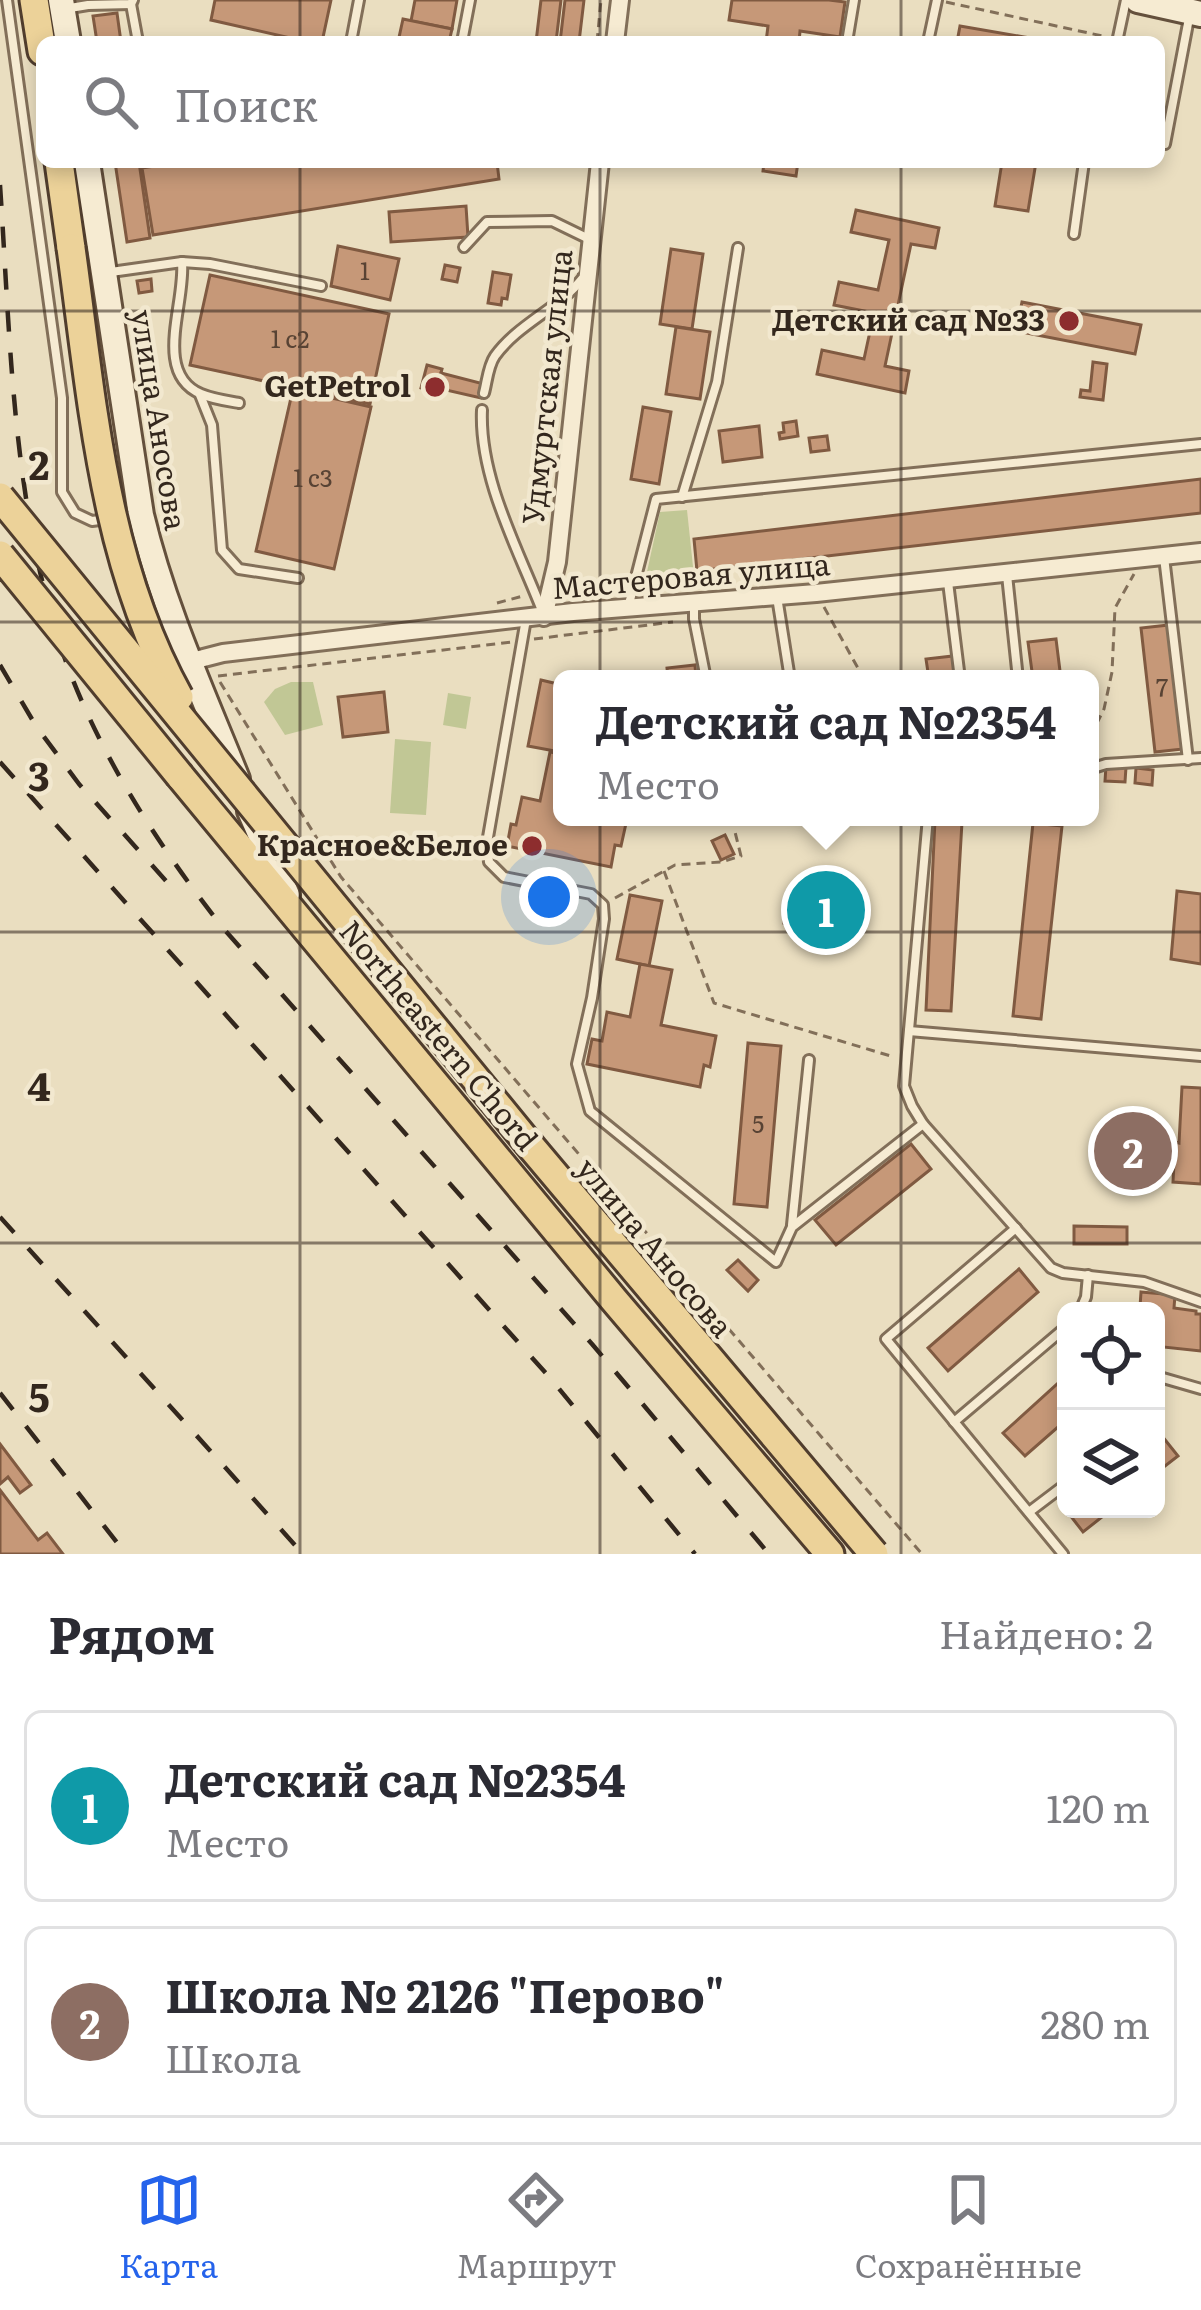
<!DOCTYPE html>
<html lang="ru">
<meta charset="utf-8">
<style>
:root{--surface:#fff;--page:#f2f2f3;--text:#2b2b33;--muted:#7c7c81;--line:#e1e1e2;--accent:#2563eb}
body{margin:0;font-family:Literata,serif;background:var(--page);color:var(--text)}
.controls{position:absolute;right:36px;bottom:36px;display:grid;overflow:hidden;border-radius:18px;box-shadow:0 6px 18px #0003}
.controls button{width:108px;height:108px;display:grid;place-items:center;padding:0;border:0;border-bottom:3px solid var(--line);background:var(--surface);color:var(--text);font:60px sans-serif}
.you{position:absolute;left:549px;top:897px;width:42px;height:42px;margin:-30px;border:9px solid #fff;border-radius:50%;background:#1a73e8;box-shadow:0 0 0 18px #1a73e833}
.badge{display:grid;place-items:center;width:78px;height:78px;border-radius:50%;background:var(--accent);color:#fff;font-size:39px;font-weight:700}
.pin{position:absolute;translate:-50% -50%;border:6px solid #fff;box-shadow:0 3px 12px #0006}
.popup{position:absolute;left:553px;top:670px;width:546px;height:156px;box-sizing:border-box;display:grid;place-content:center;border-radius:18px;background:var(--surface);filter:drop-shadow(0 3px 9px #0005);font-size:39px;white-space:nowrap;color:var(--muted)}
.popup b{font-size:45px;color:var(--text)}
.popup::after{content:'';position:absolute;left:50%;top:100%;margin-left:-24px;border:24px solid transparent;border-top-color:var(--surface)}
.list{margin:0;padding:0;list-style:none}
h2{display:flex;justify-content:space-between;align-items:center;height:156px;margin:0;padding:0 48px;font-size:51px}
h2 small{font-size:39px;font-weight:400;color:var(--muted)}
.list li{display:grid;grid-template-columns:78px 1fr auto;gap:36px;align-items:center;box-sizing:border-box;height:192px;margin:0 24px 24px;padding:0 24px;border:3px solid var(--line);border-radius:18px}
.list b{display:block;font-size:45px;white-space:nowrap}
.list p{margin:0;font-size:39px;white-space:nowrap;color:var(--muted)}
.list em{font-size:39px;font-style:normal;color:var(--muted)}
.icon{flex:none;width:66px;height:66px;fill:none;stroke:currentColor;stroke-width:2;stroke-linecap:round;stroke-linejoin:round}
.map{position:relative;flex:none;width:1201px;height:1554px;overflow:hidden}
.search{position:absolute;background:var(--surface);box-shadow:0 6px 18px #0003;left:36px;right:36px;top:36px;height:132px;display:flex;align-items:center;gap:30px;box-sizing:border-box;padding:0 42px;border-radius:18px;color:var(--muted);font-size:45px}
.sheet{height:588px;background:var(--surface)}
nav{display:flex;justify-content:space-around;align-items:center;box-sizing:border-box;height:168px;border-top:3px solid var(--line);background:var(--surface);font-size:33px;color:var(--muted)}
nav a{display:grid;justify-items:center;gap:6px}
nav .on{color:var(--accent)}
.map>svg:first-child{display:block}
.green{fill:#c1c795}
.building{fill:#c69878;stroke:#805a41;stroke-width:3}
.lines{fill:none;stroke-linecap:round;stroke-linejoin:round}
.lane-casing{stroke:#826f59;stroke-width:14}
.street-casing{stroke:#826f59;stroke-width:22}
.secondary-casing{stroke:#64503c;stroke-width:30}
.primary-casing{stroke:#503d2d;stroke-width:33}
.path{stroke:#826f59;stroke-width:3;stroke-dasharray:9 6;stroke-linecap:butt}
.lane{stroke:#f6ebd2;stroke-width:8}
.street{stroke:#f6ebd2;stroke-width:16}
.secondary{stroke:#f6ebd2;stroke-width:24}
.primary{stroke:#ecd299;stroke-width:27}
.rail{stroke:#33271d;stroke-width:4.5;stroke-dasharray:21 21;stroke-linecap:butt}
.primary-bridge-casing{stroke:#503d2d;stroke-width:33;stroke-linecap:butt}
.primary-bridge{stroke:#ecd299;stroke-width:27}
.grid{fill:none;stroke:#33271d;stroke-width:3;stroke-opacity:0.55}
.poi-dot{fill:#8d2d2e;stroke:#f2e8cf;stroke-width:4.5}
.labels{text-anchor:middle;stroke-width:9;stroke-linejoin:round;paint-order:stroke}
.number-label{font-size:24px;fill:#584334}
.poi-label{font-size:30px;font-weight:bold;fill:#33271d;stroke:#f2e8cf;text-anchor:end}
.street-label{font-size:30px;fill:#33271d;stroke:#f2e8cf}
.grid-label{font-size:39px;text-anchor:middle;font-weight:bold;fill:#33271d;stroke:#f2e8cf;stroke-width:9;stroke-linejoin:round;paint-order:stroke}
</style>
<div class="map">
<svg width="1201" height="1554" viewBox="0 0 1201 1554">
<rect width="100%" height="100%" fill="#eadec0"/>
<g class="green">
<path d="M687,510l7,66 -49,5 15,-69z"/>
<path d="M291,682h22l10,43 -38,10 -21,-33 11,-13z"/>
<path d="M448,693l23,4 -5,32 -23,-4z"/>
<path d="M395,739l36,3 -5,73 -36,-2z"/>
</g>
<g class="building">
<path d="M215,0h116l-9,42h-14l-97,-22z"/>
<path d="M415,0h42l-5,29 -41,-8z"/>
<path d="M541,0h20l-5,42h-20z"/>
<path d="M565,0h19l-5,42h-19z"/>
<path d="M732,0h97l16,2 -5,35 -40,-6 -1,11h-33l2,-16 -39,-6z"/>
<path d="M117,13l4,29h-24l-4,-26z"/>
<path d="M403,19l49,10 -3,13h-51z"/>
<path d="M960,26l64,11 32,5h-99z"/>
<path d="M115,162h24l11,76 -23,4z"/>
<path d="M180,162h317l2,17 -346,56 -11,-67z"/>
<path d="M764,162h34l-2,14 -33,-5z"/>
<path d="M1002,162h34l-8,49 -33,-5z"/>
<path d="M466,206l2,31 -77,5 -2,-30z"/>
<path d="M856,210l83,18 -4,20 -24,-4 -26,122 24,5 -4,22 -88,-19 5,-24 42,9 10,-46 -40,-8 5,-23 39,8 11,-50 -38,-8z"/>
<path d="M338,246l61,13 -9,41 -59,-14z"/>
<path d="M671,249l32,5 -11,75 -32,-5z"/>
<path d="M445,265l15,3 -3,14 -15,-3z"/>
<path d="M493,272l18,3 -4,24 -5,-1 -1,7 -13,-2z"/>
<path d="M210,275l179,39 -19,90 -180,-39z"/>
<path d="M151,279l1,12 -13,2 -2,-12z"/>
<path d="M1022,302l119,23 -6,29 -119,-23z"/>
<path d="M676,327l34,5 -10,67 -34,-5z"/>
<path d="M1093,362l14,2 -4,36 -23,-3 1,-7 9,1z"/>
<path d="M427,365l15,4 -6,23 -15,-4z"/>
<path d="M441,373l43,11 -3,14 -44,-10z"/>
<path d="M293,389l78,18 -37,162 -78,-18z"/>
<path d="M643,407l28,5 -12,72 -28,-5z"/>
<path d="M796,421l2,15 -18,3 -1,-6 5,-1 -1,-9z"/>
<path d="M759,426l3,31 -39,5 -4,-31z"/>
<path d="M827,436l2,14 -18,2 -2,-14z"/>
<path d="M1201,479v34l-504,58 -3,-32z"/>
<path d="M1169,625l14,124 -28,3 -14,-124z"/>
<path d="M1056,639l5,40h-28l-5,-37z"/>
<path d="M953,656l3,23h-27l-3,-20z"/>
<path d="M695,665l1,14h-28l-1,-11z"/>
<path d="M541,680l21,5 -2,67 -32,-6z"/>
<path d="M384,692l4,40 -45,5 -5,-40z"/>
<path d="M550,752l12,2v63l65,2 -6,27 -6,-1 -4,22 -104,-21 4,-22 5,1 6,-28 18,4z"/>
<path d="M1106,766l20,1 -1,15 -20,-1z"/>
<path d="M1136,768l17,2 -1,15 -17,-2z"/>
<path d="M935,820l27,2 -11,189 -25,-1z"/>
<path d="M1033,823l29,3 -21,193 -28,-3z"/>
<path d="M725,835l9,19 -13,6 -9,-19z"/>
<path d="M1177,891l24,3v70l-30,-5z"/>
<path d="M787,892l80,6 -2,30 -81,-5z"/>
<path d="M630,895l32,6 -13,65 -32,-7z"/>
<path d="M640,964l32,6 -11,55 55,11 -6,31 -6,-2 -4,22 -113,-23 5,-25 10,2 5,-29 23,5z"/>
<path d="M748,1043l33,3 -14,161 -33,-3z"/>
<path d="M1182,1087l19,1v96l-28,-2 2,-40 4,1z"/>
<path d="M911,1144l20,25 -95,76 -21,-25z"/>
<path d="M1074,1226l53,1v17h-53z"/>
<path d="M738,1260l20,20 -10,11 -21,-21z"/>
<path d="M1019,1269l19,23 -90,79 -20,-23z"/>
<path d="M1141,1292l34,3 -1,13 22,3v3h5v37l-38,-4v-2l-7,-1v-33h-12l-4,-4z"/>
<path d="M1066,1376v44l-41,36 -22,-23z"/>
<path d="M1158,1431l20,25 -22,17v-40z"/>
<path d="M0,1444l31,41 -11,8 -12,-16 -8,7z"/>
<path d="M0,1490l38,50 9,-7 16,21h-63z"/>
<path d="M1066,1504v5h46l-29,23 -20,-26z"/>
</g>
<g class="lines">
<defs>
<g id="lane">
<path d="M7,0l55,398v94l13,21 17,8 47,-6"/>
<path d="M131,4l7,38"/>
<path d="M64,9l24,-4 43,-1 2,-4"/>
<path d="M351,42l8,-42"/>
<path d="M462,42l8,-42"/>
<path d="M847,42l7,-42"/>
<path d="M928,42l9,-42"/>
<path d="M1117,42l9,-42"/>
<path d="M1165,144l25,-131"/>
<path d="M1074,234l10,-72"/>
<path d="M464,247l23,-25 65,-1 37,18"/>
<path d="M182,262l28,2 111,22"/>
<path d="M111,272l71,-10c4,41 -30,111 19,132 12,5 26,7 38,9"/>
<path d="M484,393c3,-11 4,-27 11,-37 23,-32 63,-47 87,-77"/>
<path d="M200,395l12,30 10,125 17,19 59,9"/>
<path d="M482,410c-3,67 35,137 59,198"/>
<path d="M682,497l35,-115 21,-134"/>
<path d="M1164,557l24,203"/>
<path d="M1007,575l11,104"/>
<path d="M948,582l12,97"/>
<path d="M777,597l13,82"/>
<path d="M694,604v15l12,60"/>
<path d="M628,608l28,-109 545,-55"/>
<path d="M526,619l-39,224 2,19 15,15 87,17 12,11 1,14 -12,79 -15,66 13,47 186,151 16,-35 131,-103 -11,-18 -8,-20 24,-269"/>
<path d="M1090,769l16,-5 95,-6"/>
<path d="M732,817h3"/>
<path d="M909,1031l292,25"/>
<path d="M923,1124l128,144 12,5 81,9 57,20"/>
<path d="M792,1225l17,-165"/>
<path d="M1016,1228l-130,111 177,215"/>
<path d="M1080,1311l6,-14 2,-22"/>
<path d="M1156,1376l45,13"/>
<path d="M954,1422l112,-95"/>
<path d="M1029,1512l37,-28"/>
</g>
<g id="street">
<path d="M615,42l5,-42"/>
<path d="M544,617l13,-55 43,-400"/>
<path d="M188,662l35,-9 350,-41 243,-19 385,-41"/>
</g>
<g id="secondary">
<path d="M61,0l7,42"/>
<path d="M1138,0l63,14"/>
<path d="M87,162l54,353c22,92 61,177 96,264"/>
<path d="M250,811l37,84"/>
</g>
<g id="primary">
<path d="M34,0l8,51"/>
<path d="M59,162l12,86"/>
<path d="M180,776l434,524 216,254"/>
</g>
</defs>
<use href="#lane" class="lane-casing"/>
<use href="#street" class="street-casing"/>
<use href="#secondary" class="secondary-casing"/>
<use href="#primary" class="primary-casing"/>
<g class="path">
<path d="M946,2l161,35"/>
<path d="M597,42l4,-42"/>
<path d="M497,603l26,-7"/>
<path d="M824,607l40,72"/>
<path d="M534,639l139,-17"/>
<path d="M218,676l294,-34"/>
<path d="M220,682l121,195 581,677"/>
<path d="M1090,737l14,-28 8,-37 3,-64 19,-34"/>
<path d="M664,871l50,132 180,54"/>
<path d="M615,898l60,-33 46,-3 20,-6 -7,-28"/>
</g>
<use href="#lane" class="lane"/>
<use href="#street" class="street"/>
<use href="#secondary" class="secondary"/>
<use href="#primary" class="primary"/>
<g class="rail">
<path d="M0,185c11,162 12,331 69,485 36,94 92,179 154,258l369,416 177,210"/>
<path d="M0,665l36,61 43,58 97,108"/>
<path d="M0,762l551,617 144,175"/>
<path d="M0,1217l303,337"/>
<path d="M0,1393l126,161"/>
</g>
<defs>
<g id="primary-bridge">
<path d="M71,248c21,151 32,313 108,449"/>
<path d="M0,497l533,652 341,405"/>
<path d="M0,555l180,221"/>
</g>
</defs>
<use href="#primary-bridge" class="primary-bridge-casing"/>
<use href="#primary-bridge" class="primary-bridge"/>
</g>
<path class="grid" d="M300,0v42M600,0v42M901,0v42M300,162v1392M600,162v1392M901,162v1392M0,311h1201M0,622h1201M0,932h1201M0,1243h1201"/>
<g class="poi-dot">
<circle cx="1069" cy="321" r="12"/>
<circle cx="435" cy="387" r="12"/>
<circle cx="532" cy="846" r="12"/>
</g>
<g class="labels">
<g class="number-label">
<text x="365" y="280">1</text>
<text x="290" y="348">1 с2</text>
<text x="313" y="487">1 с3</text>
<text x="1162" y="696">7</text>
<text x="758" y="1133">5</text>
</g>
<g class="poi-label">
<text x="1045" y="331">Детский сад №33</text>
<text x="411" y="397">GetPetrol</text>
<text x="508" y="856">Красное&amp;Белое</text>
</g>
<g class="street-label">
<text transform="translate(548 387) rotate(-84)" y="10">Удмуртская улица</text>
<text transform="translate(158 420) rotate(81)" y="10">улица Аносова</text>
<text transform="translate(691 577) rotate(-5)" y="10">Мастеровая улица</text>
<text transform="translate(438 1036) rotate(50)" y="10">Northeastern Chord</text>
<text transform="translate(654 1248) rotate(50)" y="10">улица Аносова</text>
</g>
</g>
<g class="grid-label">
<text x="39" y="480">2</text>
<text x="39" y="791">3</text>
<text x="39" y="1101">4</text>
<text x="39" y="1412">5</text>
</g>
</svg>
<div class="controls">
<button><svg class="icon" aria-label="locate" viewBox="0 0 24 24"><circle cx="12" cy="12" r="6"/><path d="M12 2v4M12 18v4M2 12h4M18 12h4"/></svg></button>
<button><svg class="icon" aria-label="layers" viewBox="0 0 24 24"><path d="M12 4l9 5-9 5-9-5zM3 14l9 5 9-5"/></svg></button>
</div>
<div class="you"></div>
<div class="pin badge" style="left:826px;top:910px;background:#0f9aa8">1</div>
<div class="popup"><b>Детский сад №2354</b>Место</div>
<div class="pin badge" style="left:1133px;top:1151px;background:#8d6e63">2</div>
<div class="search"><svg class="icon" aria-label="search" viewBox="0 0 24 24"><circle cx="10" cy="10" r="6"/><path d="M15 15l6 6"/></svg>Поиск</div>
</div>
<section class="sheet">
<h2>Рядом<small>Найдено: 2</small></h2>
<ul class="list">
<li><span class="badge" style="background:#0f9aa8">1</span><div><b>Детский сад №2354</b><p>Место</p></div><em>120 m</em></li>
<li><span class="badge" style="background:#8d6e63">2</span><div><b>Школа № 2126 &quot;Перово&quot;</b><p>Школа</p></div><em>280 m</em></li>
</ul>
</section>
<nav>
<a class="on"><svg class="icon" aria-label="map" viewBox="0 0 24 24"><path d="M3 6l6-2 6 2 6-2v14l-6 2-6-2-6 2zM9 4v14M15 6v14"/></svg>Карта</a>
<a><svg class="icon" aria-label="directions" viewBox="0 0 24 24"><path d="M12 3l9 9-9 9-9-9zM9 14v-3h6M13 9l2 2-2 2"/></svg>Маршрут</a>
<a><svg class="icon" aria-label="saved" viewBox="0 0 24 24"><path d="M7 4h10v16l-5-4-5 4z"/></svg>Сохранённые</a>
</nav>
